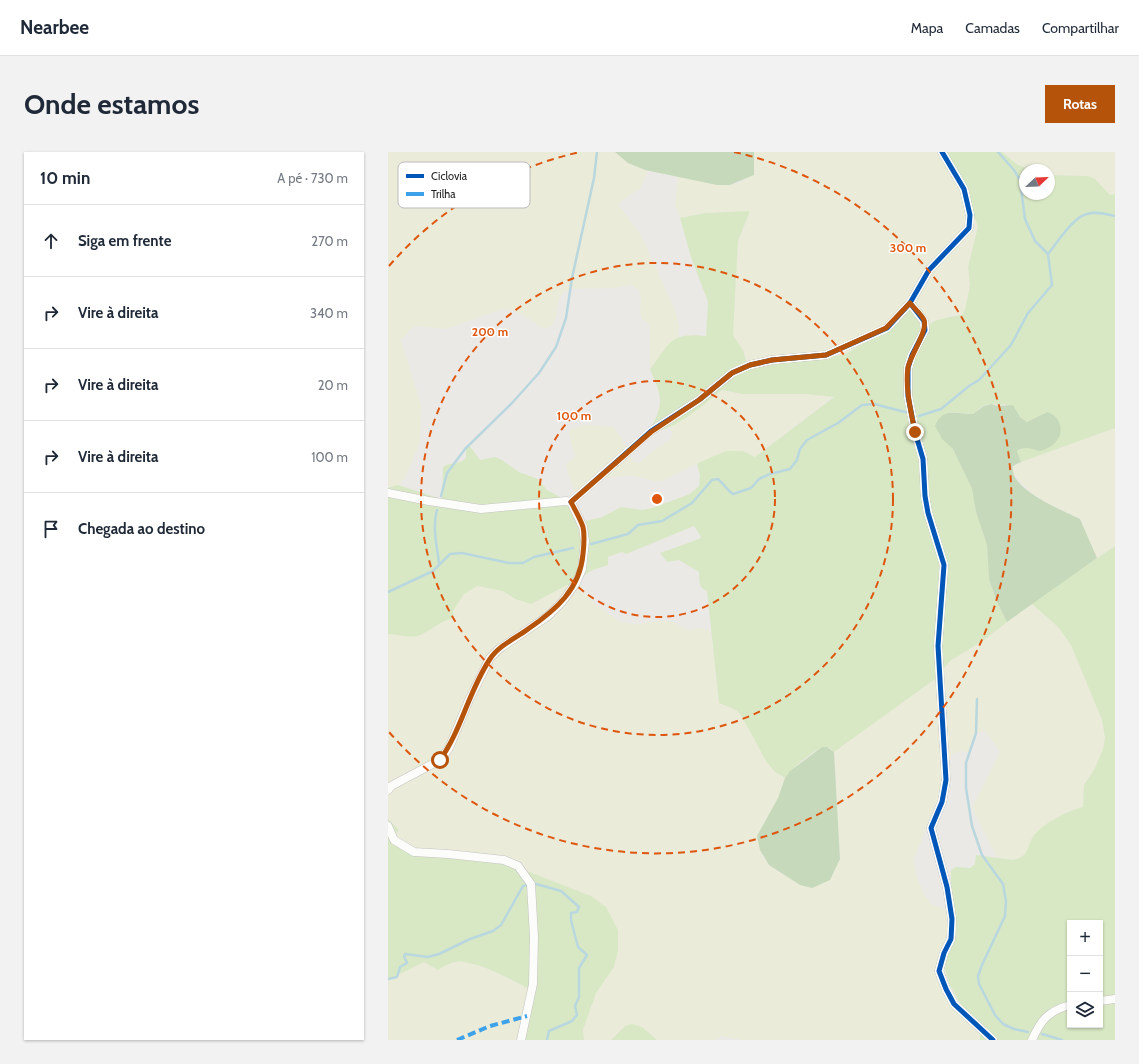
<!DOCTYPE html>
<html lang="pt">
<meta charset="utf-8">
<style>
:root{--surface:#fff;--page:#f2f2f3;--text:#1f2937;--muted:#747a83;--line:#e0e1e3;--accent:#b45309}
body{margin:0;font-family:Cabin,sans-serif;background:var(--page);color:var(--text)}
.controls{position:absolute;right:12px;bottom:12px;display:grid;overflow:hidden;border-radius:0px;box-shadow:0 1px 3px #0004}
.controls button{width:36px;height:36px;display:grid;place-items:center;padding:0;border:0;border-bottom:1px solid var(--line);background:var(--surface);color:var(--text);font:20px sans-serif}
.compass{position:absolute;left:631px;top:12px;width:36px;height:36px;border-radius:50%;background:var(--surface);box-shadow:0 1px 3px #0004;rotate:67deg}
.stop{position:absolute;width:12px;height:12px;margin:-9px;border:3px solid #b45309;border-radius:50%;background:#fff}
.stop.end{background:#b45309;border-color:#fff;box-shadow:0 1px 4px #0008}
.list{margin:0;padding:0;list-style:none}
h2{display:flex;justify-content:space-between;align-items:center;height:52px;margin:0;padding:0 16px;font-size:17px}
h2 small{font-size:13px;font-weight:400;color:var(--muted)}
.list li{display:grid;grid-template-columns:26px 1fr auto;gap:12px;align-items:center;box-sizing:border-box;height:72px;padding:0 16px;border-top:1px solid var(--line)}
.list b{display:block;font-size:15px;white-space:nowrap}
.list em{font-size:13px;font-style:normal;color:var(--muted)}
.icon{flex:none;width:22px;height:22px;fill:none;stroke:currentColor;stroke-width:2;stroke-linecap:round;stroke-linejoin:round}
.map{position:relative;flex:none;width:727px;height:888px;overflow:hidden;border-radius:0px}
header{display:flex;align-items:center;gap:24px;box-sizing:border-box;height:56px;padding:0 20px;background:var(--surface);border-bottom:1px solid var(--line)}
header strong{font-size:19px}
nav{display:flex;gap:22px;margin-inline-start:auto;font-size:14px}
.intro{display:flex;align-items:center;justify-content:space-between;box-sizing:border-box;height:96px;padding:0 24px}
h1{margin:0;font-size:28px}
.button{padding:10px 18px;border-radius:0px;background:var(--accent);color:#fff;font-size:14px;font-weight:700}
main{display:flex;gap:24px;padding:0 24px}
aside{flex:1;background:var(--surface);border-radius:0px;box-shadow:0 1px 3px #0004}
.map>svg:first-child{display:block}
.farmland{fill:#ebebd9}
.grass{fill:#d8e8c4;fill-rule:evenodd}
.forest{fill:#c6dabb}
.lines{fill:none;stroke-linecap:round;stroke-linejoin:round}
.stream{stroke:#b9d7df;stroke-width:2.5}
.minor-casing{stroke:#c4c3c2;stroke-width:9}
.minor{stroke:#fcfcfb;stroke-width:8}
.quiet{stroke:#3da2ea;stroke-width:4;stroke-dasharray:8 4;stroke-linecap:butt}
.cycleway-casing{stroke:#fff;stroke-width:8}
.cycleway{stroke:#0057b8;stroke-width:5}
.route{stroke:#b45309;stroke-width:5}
.ring{fill:none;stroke:#de560d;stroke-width:2;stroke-dasharray:7 5}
.key{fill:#fff;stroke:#bbb;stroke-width:1}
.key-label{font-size:11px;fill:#1d1d1d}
.centre{fill:#de560d;stroke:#fff;stroke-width:2}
.ring-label{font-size:12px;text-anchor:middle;font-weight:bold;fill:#de560d;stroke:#fff;stroke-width:3;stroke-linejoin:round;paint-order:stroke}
</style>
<header>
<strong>Nearbee</strong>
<nav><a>Mapa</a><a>Camadas</a><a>Compartilhar</a></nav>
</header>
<div class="intro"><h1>Onde estamos</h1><a class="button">Rotas</a></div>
<main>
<aside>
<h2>10 min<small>A pé · 730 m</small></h2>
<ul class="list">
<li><svg class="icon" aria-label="ahead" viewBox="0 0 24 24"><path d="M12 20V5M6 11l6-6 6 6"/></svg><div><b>Siga em frente</b></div><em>270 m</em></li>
<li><svg class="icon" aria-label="right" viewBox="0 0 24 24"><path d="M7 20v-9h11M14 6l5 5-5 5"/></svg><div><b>Vire à direita</b></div><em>340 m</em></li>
<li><svg class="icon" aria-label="right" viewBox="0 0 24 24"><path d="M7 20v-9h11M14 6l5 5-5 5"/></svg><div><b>Vire à direita</b></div><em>20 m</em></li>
<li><svg class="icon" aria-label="right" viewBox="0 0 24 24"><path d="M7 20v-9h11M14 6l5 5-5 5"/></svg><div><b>Vire à direita</b></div><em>100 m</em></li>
<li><svg class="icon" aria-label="arrive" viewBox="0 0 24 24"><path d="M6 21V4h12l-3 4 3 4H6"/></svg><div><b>Chegada ao destino</b></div></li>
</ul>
</aside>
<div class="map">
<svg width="727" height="888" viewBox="0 0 727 888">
<rect width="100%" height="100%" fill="#ebe9e6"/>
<g class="farmland">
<path d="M0,0h227l13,11 20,8 -8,17 -20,14 -1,4 22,29 33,73 5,17 -1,12 -7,5 -21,27v-44l-8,-6 -2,-7 1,-16 -2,-5 -8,-6 -19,3 -41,1 -7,3 -5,6 -4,23 -3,4 -8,4 -21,-14 -10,-5 -10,-1 -57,20 -29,-3 -6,3 -10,11 20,65 -1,37 -15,36 -7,7 -10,3z"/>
<path d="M366,0h187l21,30 16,45 -10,40 2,18 -5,25 -3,5h-11l-12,6h-7l-4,4 -20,-16 -14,16 -50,30 -97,9 -1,-8 -13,-21 5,-94 7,-15 5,-15 -44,2 -26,5 -5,-14 3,-28 52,9 9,-2 15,-9z"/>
<path d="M614,0h113v42l-5,1 -22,-19 -39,-1v-5h-16l-15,-5z"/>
<path d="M334,238l21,4h62l29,2 -79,61 -12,-6 -43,11 -38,19h-7l-24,-6 -34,4 -22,14 -9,-26 1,-4 8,-5 -6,-24 2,-5 13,-4 30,2 8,12 11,23 6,1 15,-13 16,-10 2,-5 -2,-9 22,-12z"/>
<path d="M727,276v118l-18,12 -17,-39 -38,-18 -19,-16 -10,-12 -1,-5 9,-6z"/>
<path d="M179,433l13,3 15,16 26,18 13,2 23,-3h13l6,2 11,7 14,-2 7,2 3,3 8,70 17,7 5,5 25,46 8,10 11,7 -7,20 -21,38 6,22 6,7 16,11 55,-17 -6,-107 101,-73 15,-18 34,-21 47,-37 27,24 13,18 31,75 3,18 -2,11 -8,19 -11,17 -1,23 -18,4 -34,30 -3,9 -6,6 -9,3 -16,-3 -25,-49 28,-56 -15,-21 -10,2 -3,13 -4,6 -8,-1 -8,4 -4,5 -10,40 -24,58 2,16 6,16 9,14 22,8 -11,48 7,23 11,20 20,27v10h-239l-20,-4 -6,4h-58l-15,-13 -17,-1 -14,14h-27l-1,-10 13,-37 18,-26 4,-17v-20l-27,-34 -77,-30 -100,-13 -21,-15 6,-8 -11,-11v-185l31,1 6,-3 21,-12 18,-26 13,-8 26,5 12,8 16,5z"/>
<path d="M75,809l30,10 40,20 -12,49h-133v-60l36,-18 14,8 8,-5z"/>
</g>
<g class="grass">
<path d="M553,0h61l16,13 15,5h-8v24h24v-19l39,1 7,3 15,16 5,-1v234l-94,34 -4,-11 9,-4 5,1 16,-36 -20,10c-9,-6 -13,-13 -22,-18 -6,2 -10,-1 -16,0 -6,1 -11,6 -16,10l-22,-2 -7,2 -6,19 15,16 19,40 4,23 11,33 2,34 7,21 11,22 -23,18 -34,21 -15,18 -101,73 -4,-4 -8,-1c-13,8 -28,18 -37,31l-11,-7 -8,-10 -25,-46 -5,-5 -17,-7 -12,-112c-10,-4 -7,-11 -8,-19l-20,-12 -12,2 -7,-9 39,-14 2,-2 -7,-11 -68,28 -4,-2 -14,5v8c-14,5 -27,6 -28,23l-13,-3 -36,19 -16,-5 -12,-8 -26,-5 -13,8 -11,17 1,7c-16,3 -25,15 -37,18 -10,2 -19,-2 -29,-2v-146l10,-3 44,14 1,-32c8,-6 14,-1 23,-9v-9l3,-4 11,15 15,-3 7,3 17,12 19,7 9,11 25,13 6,11 7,7 17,-4 19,-10 22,3 9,-2 38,-14 9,-8 1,-11 -3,-11 3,-2 26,-11h17l12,6 79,-60 -29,-3h-62l-21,-4c-19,15 -48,42 -73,42 15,-30 14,-32 1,-63 21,-27 20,-37 56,-33l2,-34 -17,-45 -11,-39 26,-5 44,-2 -12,30 -5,94 10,15 4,14 97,-9 50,-30 17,-18 17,18c7,-6 25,-9 34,-10l3,-5 5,-25 -2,-18 10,-40 -16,-45z"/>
<path d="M727,394v494h-135v-10l-20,-27 -11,-20 -7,-23 8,-23 1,-67 5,-3 14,1 5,-4 1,-9 37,5c18,-4 13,-14 21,-25 13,-14 31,-23 49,-28l1,-22 11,-17 8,-19 2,-11 -3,-18 -31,-75 -13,-18 -27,-24zM682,771h30v102h-30z"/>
<path d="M0,667l11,11 -6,8 8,11 113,17 77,30 15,11 12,23v20l-4,17 -18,26 -13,37 1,10h-63l12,-49c-21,-11 -45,-25 -69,-29 -8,-2 -19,3 -26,8l-14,-8 -36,18z"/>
<path d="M244,872l10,3 15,13h-46l14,-14z"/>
</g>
<g class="forest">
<path d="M227,0h139v23l-24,10h-13l-72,-15 -17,-7z"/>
<path d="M603,252l7,2 15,-1 7,12 7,5 20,-10c13,4 19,19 8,31 -4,4 -9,6 -14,8 -9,-1 -15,-6 -24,0l4,11 -8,4c-5,23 51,45 67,53l17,39 -90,64 -11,-22 -7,-21 -2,-34 -11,-33 -4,-23 -19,-40 -11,-10 -7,-13c8,-20 21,-12 38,-12l11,-8z"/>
<path d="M434,595h5l7,5 6,107 -10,21 -18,8 -12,-3 -31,-20 -9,-15 -3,-14 21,-38 7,-20 5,-7z"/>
</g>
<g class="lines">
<g class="stream">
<path d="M610,0l16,18 6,10 5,39 10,22 13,13"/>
<path d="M531,264l22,-7 28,-23 10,-6 32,-35 17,-32 24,-28 -4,-31c9,-11 25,-37 39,-40 9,-3 19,0 28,2"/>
<path d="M53,344l6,-23 18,-24 47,-46 27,-30 17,-26 10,-29 6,-40 22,-100 3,-26"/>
<path d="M49,358c-5,17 0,36 2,53"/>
<path d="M203,392l37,-10 10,-9 24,-4 30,-18 20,-23 6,-1c6,5 9,11 15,15l18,-6 8,-9 11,-5 20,-5 7,-9 3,-11 7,-9 31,-17 24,-18 12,-1 35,9"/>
<path d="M0,440l45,-21 17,-17 12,-1 47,10h14l11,-6 39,-9"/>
<path d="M589,547l-1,34 -10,30v25l6,38 10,29 21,29 3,17 -1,15 -23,49 -4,11 1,8 16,31 8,9 11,5 14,3"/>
<path d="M148,732l25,7 18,16 -2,5 -6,1v7l7,27 9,8 -8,13v29l-4,9 2,9 -5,6 -23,10 -2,9"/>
<path d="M0,827l9,-2 3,-10 7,-4 -3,-7 1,-2 23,3 11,-3 31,-15 23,-8 8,-6 22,-39 4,-1"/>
<path d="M654,882l20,6"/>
</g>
<defs>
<g id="minor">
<path d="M522,151l14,18 1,9 -13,25 -4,13v28l7,36 8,27 2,37 3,17 16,52 -6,81 8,134 -4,22 -11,26 16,59 5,32 -1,20 -7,14 -5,18 7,18 8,15 39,36"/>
<path d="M0,341l41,8 52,8 85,-8 5,1 12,25 2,14 -3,28 -6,14 -14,19 -14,14 -49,33 -9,9 -21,42 -20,48 -9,12 -49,26 -3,4"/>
<path d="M183,350l80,-71 48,-31 33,-27 18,-8 22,-5 54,-5 61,-27 23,-25 19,-33 40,-42 1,-13 -6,-26 -22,-37"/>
<path d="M0,674l6,14 20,12 34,2 56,6 14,6 13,18 3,53 -1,47 -12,56"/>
<path d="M712,849l15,-2"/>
<path d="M644,888c9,-20 16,-29 38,-35"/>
</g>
</defs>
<use href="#minor" class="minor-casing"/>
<use href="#minor" class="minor"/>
<path class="quiet" d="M69,888l33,-14 37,-10"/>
<defs>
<g id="cycleway">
<path d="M522,151l14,18 1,9 -13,25 -4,13v28l7,36 8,27 2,37 3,17 16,52 -6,81 8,134 -4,22 -11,26 16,59 5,32 -1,20 -7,14 -5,18 7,18 8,15 39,36"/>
<path d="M183,350l80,-71 48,-31 33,-27 18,-8 22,-5 54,-5 61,-27 23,-25 19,-33 40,-42 1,-13 -6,-26 -22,-37"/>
</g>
</defs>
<use href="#cycleway" class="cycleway-casing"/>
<use href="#cycleway" class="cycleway"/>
</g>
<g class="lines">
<path class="route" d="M52,608c22,-31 29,-70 50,-101 8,-13 26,-21 38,-30 28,-19 52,-40 55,-75 1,-9 2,-18 0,-27 -3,-9 -8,-17 -12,-25l80,-70 48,-32 33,-27 18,-8 22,-5 54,-5 60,-27 24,-25c4,5 12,12 14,17 4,11 -13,34 -16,47 -3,22 3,44 7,65"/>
</g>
<g class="ring">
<circle cx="269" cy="347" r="118"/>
<circle cx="269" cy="347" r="236"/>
<path d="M1 114A355 355 0 0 1 192 0M346 0A355 355 0 1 1 1 580"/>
</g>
<rect x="10" y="10" width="132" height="46" rx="6" class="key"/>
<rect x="18" y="22" width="18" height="4" fill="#0057b8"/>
<rect x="18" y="40" width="18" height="4" fill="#3da2ea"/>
<g class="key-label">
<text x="43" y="28">Ciclovia</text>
<text x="43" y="46">Trilha</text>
</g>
<circle cx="269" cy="347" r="6" class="centre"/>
<g class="ring-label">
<text x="520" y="100">300 m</text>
<text x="102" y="184">200 m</text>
<text x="186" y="268">100 m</text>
</g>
</svg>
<div class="controls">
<button>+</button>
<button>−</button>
<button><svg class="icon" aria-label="layers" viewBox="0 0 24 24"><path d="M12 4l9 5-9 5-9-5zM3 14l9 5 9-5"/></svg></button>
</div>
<svg class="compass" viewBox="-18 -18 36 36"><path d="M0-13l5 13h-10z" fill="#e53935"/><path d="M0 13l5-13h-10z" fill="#747a83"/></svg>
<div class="stop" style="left:52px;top:608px"></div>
<div class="stop end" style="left:527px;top:280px"></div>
</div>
</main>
